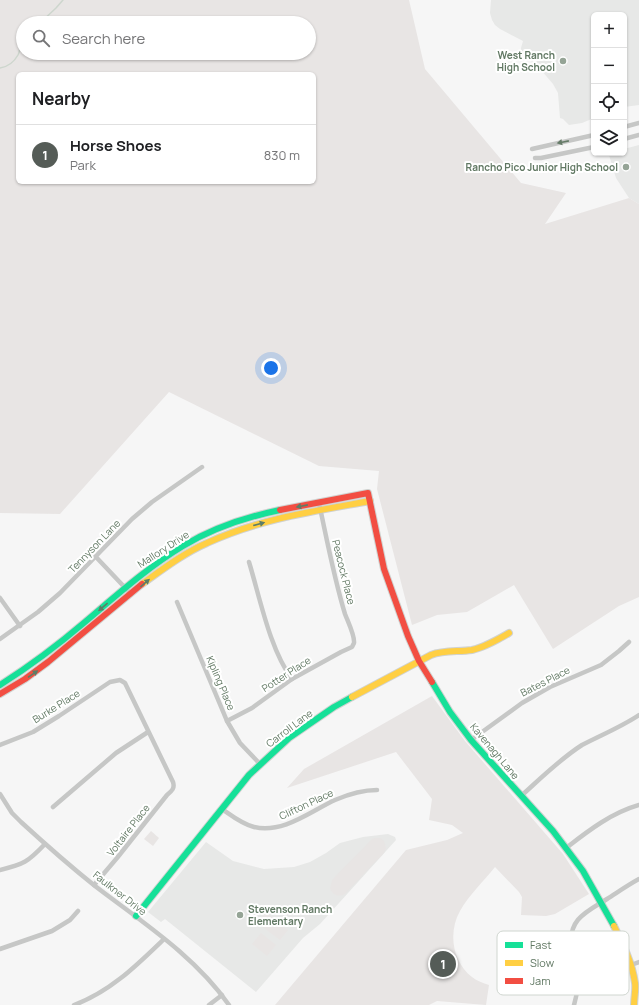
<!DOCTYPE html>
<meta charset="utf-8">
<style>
:root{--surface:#fff;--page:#f6f6f6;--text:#202124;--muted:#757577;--line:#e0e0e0;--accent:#555c57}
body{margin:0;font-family:Manrope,sans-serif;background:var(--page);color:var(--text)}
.controls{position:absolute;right:12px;top:12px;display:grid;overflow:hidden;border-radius:6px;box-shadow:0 1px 3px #0004}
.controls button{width:36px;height:36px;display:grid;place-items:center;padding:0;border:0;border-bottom:1px solid var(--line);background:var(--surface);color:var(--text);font:20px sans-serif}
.you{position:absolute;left:271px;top:368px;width:14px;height:14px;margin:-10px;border:3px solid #fff;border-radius:50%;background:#1a73e8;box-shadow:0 0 0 6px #1a73e833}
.badge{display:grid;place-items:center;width:26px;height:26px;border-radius:50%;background:var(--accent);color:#fff;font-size:13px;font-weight:700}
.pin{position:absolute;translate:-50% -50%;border:2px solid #fff;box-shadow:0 1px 4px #0006}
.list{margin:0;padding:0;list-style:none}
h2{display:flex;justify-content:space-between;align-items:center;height:52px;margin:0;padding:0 16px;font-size:17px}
h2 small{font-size:13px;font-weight:400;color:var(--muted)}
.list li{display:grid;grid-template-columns:26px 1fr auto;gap:12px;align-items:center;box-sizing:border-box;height:60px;padding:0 16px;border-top:1px solid var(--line)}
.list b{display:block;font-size:15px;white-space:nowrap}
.list p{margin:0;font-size:13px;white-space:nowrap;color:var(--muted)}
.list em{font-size:13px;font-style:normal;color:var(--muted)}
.icon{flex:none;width:22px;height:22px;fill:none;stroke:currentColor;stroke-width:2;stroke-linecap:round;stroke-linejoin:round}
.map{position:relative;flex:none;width:639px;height:1005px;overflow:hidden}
.search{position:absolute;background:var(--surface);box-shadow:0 1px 3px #0004;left:16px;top:16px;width:300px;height:44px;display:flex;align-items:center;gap:10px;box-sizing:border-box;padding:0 14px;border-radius:22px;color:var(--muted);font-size:15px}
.panel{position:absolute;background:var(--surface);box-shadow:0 1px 3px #0004;left:16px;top:72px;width:300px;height:112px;border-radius:6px}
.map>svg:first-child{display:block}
.built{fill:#e7e8e7}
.green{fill:#e8e5e4;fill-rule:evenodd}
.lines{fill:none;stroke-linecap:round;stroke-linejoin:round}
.stream{stroke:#cdd6cd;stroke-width:1.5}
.fast-casing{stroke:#d0d2d0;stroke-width:8}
.slow-casing{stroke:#d0d2d0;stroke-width:8}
.jam-casing{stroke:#d0d2d0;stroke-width:8}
.street{stroke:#c6c7c6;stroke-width:4.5}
.fast{stroke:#16e098;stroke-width:6}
.slow{stroke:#ffcf43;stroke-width:6}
.jam{stroke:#f24e42;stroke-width:6}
.oneway{fill:#667c68}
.oneway2{fill:#5d7d66}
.poi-dot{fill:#95a496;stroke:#fff;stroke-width:1.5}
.labels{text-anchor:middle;stroke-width:4;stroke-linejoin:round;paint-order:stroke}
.poi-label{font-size:10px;font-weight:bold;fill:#617863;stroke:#fff;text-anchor:end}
.street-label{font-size:10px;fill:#617863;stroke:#fff}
.key{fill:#fff;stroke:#d0d6d0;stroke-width:1}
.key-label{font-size:11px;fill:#617863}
</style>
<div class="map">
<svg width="639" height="1005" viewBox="0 0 639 1005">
<rect width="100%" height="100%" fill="#f6f6f6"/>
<g class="built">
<path d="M491,0h148v105l-15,2v-92h-30v103l-12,5 -13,2 -6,-6 -3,-1 -2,-25 -5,-9 -18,-21 -8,-4 -6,-8v-3l2,-7 -23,-12 -5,-4 -3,-5 -2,-7z"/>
<path d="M639,145v59l-10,-6 -13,-20 -7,-23 5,-2h10v-4z"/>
<path d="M388,834l7,3 1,3 -76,84 -17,14 -47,54 -91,-73 -4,3 -13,-10 58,-70 27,19 31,8 30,-2 16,-5 16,-9 14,-10 23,-6z"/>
</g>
<g class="green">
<path d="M0,0h409l16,69 96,114 45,10 -21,31 84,-26 10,6v393l-20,9 -66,43 -39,-64 -47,27 -30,3 -25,10 -35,-136 2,-18 -60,-5 -150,-74 -109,122 -60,-1zM23,23h286v30h-286zM18,74h296v108h-296z"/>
<path d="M432,696l33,45 98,113 26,40 -34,20 -9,2 -25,-1 1,-18 -3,-5 -24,-25c-11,14 -26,28 -35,44 -12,21 -8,50 12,66 5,4 11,6 17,8l-3,20 -49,-4 -8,4h-154l131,-155 41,-10 16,-7 -11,-8 -23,-5 3,-21 -36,-47 -109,36 17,-19z"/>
<path d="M151,831l8,7 -6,8 -9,-7z"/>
<path d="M375,838h5l4,3 2,7 -2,5 -39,41c-7,3 -12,2 -15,-6l2,-8 40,-41z"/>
<path d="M266,912l22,18 -8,10 -23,-17z"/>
<path d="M261,933l15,12 -9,11 -15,-12z"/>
</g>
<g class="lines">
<g class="stream">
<path d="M40,23l16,-15 7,-8"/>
<path d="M0,68c7,-1 14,-6 18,-13 3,-5 1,-12 5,-18"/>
</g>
<defs>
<g id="fast">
<path d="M432,682l18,30 21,28 82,91 30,40 31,55"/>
<path d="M0,685c30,-19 58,-40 85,-63 32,-27 63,-55 98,-76 30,-18 63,-29 97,-36"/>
<path d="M136,916l113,-141 40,-37 45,-31 18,-10"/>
</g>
<g id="slow">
<path d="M142,584c21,-15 42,-31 65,-41 51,-24 108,-32 163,-42"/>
<path d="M352,697l79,-42c13,-5 27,-3 41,-5 13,-3 25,-10 37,-17"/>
<path d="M614,926c9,18 18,36 21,57 1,7 -1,15 -1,22"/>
</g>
<g id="jam">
<path d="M280,510l88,-17 16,76 24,67 11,25 13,21"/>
<path d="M0,694l25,-15 23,-17 94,-78"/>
</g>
</defs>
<use href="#fast" class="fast-casing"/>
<use href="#slow" class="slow-casing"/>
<use href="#jam" class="jam-casing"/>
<g class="street">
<path d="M624,127l15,-4"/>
<path d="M624,139l15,-4"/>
<path d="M532,149l62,-14"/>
<path d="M535,158h6l53,-11"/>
<path d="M96,557l35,37"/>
<path d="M249,562c11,36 21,88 43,117"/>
<path d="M0,598l20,28"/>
<path d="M177,602l50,119 13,22 20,21"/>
<path d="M0,639l38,-27 22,-19 72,-74 20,-17 50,-35"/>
<path d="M227,721l25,-13 40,-29 49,-27 11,-5 2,-4c1,-7 -6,-21 -9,-29 -11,-36 -18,-74 -26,-111"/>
<path d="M471,740l51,-37 28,-16 51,-22 18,-14 10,-9"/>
<path d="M0,745l33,-13 26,-16 51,-34 10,-2 5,3 48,99c2,6 -1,9 -6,13l-50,63 -23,27"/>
<path d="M0,794l12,19 9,9c24,22 49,44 74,64 47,36 100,70 134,119"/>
<path d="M521,796c19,-17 39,-37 61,-51 19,-10 39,-18 57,-30"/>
<path d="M53,807l63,-54 32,-21"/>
<path d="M222,809c10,7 20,15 32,18 29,7 57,-16 81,-27 14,-6 27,-10 42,-10"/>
<path d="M566,848c22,-17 45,-35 73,-43"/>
<path d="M0,870c24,-6 28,-8 45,-26"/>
<path d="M0,949l52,-18 18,-11 8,-9"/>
<path d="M631,965l8,-3"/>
<path d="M74,1005c36,-13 63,-40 90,-66"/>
<path d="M209,1005l13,-10"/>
<path d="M574,1005c7,-21 1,-38 -2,-58 -5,-28 16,-36 35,-48 11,-7 21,-14 32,-20"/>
</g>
<use href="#fast" class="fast"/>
<use href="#slow" class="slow"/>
<use href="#jam" class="jam"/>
</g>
<defs><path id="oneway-solid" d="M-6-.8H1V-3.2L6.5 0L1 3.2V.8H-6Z"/></defs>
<use class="oneway" href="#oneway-solid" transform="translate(563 142) rotate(169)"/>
<g class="oneway2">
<use href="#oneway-solid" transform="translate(302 506) rotate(169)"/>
<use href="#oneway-solid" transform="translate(259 524) rotate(-15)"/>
<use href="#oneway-solid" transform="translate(145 583) rotate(-40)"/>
<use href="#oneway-solid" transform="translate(103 607) rotate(140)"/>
<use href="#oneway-solid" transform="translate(33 674) rotate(-34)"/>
</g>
<g class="poi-dot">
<circle cx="563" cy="61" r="4"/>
<circle cx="626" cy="167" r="4"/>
<circle cx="240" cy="915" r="4"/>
</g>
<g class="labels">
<g class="poi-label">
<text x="555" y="59">West Ranch<tspan x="555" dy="12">High School</tspan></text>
<text x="618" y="171">Rancho Pico Junior High School</text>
<text x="248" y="913" text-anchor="start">Stevenson Ranch<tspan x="248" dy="12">Elementary</tspan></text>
</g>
<g class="street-label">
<text transform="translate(94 546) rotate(-46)" y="4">Tennyson Lane</text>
<text transform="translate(163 549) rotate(-33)" y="4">Mallory Drive</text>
<text transform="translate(344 572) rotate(76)" y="4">Peacock Place</text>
<text transform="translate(286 674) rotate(-33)" y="4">Potter Place</text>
<text transform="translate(545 681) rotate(-27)" y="4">Bates Place</text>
<text transform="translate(221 683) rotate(67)" y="4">Kipling Place</text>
<text transform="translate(56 706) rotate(-32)" y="4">Burke Place</text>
<text transform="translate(289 728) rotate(-37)" y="4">Carroll Lane</text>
<text transform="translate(495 751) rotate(50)" y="4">Kavenagh Lane</text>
<text transform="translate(306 804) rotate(-25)" y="4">Clifton Place</text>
<text transform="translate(128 830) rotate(-52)" y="4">Voltaire Place</text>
<text transform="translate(120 893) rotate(38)" y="4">Faulkner Drive</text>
</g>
</g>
<rect x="497" y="931" width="132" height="64" rx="6" class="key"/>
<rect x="505" y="942" width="18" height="6" fill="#16e098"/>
<rect x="505" y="960" width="18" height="6" fill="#ffcf43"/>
<rect x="505" y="978" width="18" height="6" fill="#f24e42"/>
<g class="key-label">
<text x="530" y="949">Fast</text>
<text x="530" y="967">Slow</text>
<text x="530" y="985">Jam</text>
</g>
</svg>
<div class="controls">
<button>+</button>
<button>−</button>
<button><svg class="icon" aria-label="locate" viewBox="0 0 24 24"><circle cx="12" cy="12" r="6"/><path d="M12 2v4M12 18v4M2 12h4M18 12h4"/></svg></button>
<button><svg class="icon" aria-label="layers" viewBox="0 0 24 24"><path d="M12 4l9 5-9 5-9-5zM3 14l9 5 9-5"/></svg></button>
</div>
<div class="you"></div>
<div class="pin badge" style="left:443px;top:964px">1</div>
<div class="search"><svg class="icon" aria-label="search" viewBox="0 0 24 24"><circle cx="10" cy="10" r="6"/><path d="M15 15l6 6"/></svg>Search here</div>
<section class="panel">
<h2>Nearby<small></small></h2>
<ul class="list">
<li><span class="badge">1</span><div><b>Horse Shoes</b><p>Park</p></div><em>830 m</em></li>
</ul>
</section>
</div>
